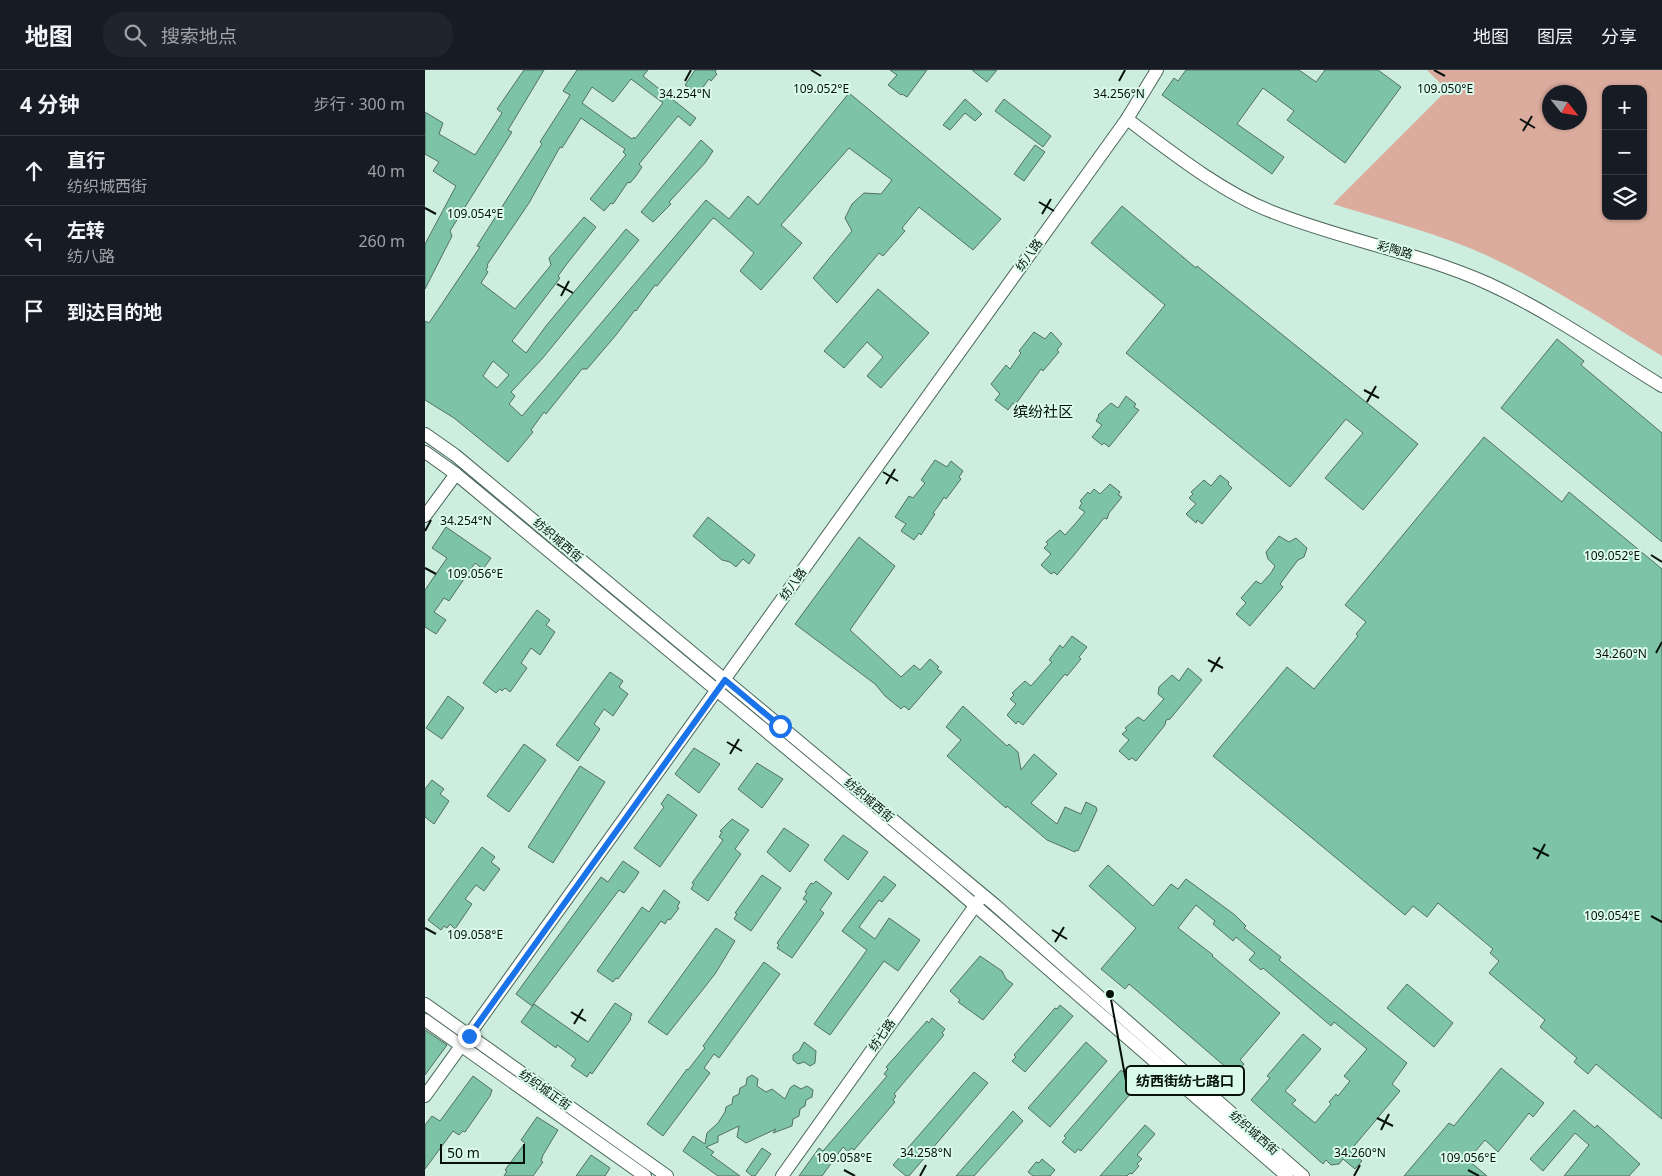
<!DOCTYPE html>
<html lang="zh">
<meta charset="utf-8">
<style>
:root{--surface:#171b24;--page:#20242c;--text:#f1f3f6;--muted:#9ea1a6;--line:#363941}
body{margin:0;font-family:"Noto Sans","Noto Sans SC",sans-serif;background:var(--page);color:var(--text)}
.controls{position:absolute;right:15px;top:15px;display:grid;overflow:hidden;border-radius:10px;box-shadow:0 1px 4px #0004}
.controls button{width:45px;height:45px;display:grid;place-items:center;padding:0;border:0;border-bottom:1px solid var(--line);background:var(--surface);color:var(--text);font:25px sans-serif}
.compass{position:absolute;left:1117px;top:15px;width:45px;height:45px;border-radius:50%;background:var(--surface);box-shadow:0 1px 4px #0004;rotate:120deg}
.scale{position:absolute;left:15px;bottom:12px;width:85px;box-sizing:border-box;padding-left:5px;border:2px solid #06110c;border-top:0;font-size:14px;line-height:18px;white-space:nowrap;color:#06110c;-webkit-text-stroke:4px #dafbec;paint-order:stroke}
.stop{position:absolute;width:15px;height:15px;margin:-11px;border:4px solid #1a73e8;border-radius:50%;background:#fff}
.stop.end{background:#1a73e8;border-color:#fff;box-shadow:0 1px 5px #0008}
.list{margin:0;padding:0;list-style:none}
h2{display:flex;justify-content:space-between;align-items:center;height:65px;margin:0;padding:0 20px;font-size:21px}
h2 small{font-size:16px;font-weight:400;color:var(--muted)}
.list li{display:grid;grid-template-columns:32px 1fr auto;gap:15px;align-items:center;box-sizing:border-box;height:70px;padding:0 20px;border-top:1px solid var(--line)}
.list b{display:block;font-size:19px;white-space:nowrap}
.list p{margin:0;font-size:16px;white-space:nowrap;color:var(--muted)}
.list em{font-size:16px;font-style:normal;color:var(--muted)}
.icon{flex:none;width:28px;height:28px;fill:none;stroke:currentColor;stroke-width:2;stroke-linecap:round;stroke-linejoin:round}
.map{position:relative;flex:none;width:1237px;height:1106px;overflow:hidden}
header{display:flex;align-items:center;gap:30px;box-sizing:border-box;height:70px;padding:0 25px;background:var(--surface);border-bottom:1px solid var(--line)}
header strong{font-size:24px}
nav{display:flex;gap:28px;margin-inline-start:auto;font-size:18px}
.search{width:350px;height:45px;background:var(--page);display:flex;align-items:center;gap:12px;box-sizing:border-box;padding:0 18px;border-radius:20px;color:var(--muted);font-size:19px}
main{display:flex}
aside{flex:1;background:var(--surface)}
.map>svg:first-child{display:block}
.green{fill:#dbab9d;fill-rule:evenodd}
.building{fill:#7dc3a8;stroke:#537064;fill-rule:evenodd}
.lines{fill:none;stroke-linecap:round;stroke-linejoin:round}
.tertiary-casing{stroke:#4a675b;stroke-width:14}
.tertiary{stroke:#fff;stroke-width:12}
.route{stroke:#1a73e8;stroke-width:6}
.ticks{fill:none;stroke:#06110c;stroke-width:2}
.labels{text-anchor:middle;stroke-width:4;stroke-linejoin:round;paint-order:stroke}
.street-label{font-size:12px;fill:#06110c;stroke:#dafbec}
.quarter-label{font-size:15px;fill:#06110c;stroke:#dafbec}
.ticks-label{font-size:12px;text-anchor:middle;fill:#06110c;stroke:#dafbec;stroke-width:4;stroke-linejoin:round;paint-order:stroke}
.leader{fill:none;stroke:#06110c;stroke-width:2}
.callout-dot{fill:#06110c;stroke:#dafbec;stroke-width:2}
.callout{fill:#dafbec;stroke:#06110c;stroke-width:2}
.callout-label{font-size:14px;text-anchor:middle;font-weight:bold;fill:#06110c}
</style>
<header>
<strong>地图</strong>
<div class="search"><svg class="icon" aria-label="search" viewBox="0 0 24 24"><circle cx="10" cy="10" r="6"/><path d="M15 15l6 6"/></svg>搜索地点</div>
<nav><a>地图</a><a>图层</a><a>分享</a></nav>
</header>
<main>
<aside>
<h2>4 分钟<small>步行 · 300 m</small></h2>
<ul class="list">
<li><svg class="icon" aria-label="ahead" viewBox="0 0 24 24"><path d="M12 20V5M6 11l6-6 6 6"/></svg><div><b>直行</b><p>纺织城西街</p></div><em>40 m</em></li>
<li><svg class="icon" aria-label="left" viewBox="0 0 24 24"><path d="M17 20v-9H6M10 6l-5 5 5 5"/></svg><div><b>左转</b><p>纺八路</p></div><em>260 m</em></li>
<li><svg class="icon" aria-label="arrive" viewBox="0 0 24 24"><path d="M6 21V4h12l-3 4 3 4H6"/></svg><div><b>到达目的地</b></div></li>
</ul>
</aside>
<div class="map">
<svg width="1237" height="1106" viewBox="0 0 1237 1106">
<rect width="100%" height="100%" fill="#cdeddf"/>
<path class="green" d="M1002,0h235v286c-57,-35 -114,-72 -174,-100 -50,-23 -103,-36 -155,-52l114,-114zM1181,19h37v127h-37zM1124,22h30v30h-30z"/>
<g class="building">
<path d="M99,0h20l-36,60 4,2 -62,99 2,5 -27,53v-45l31,-58 -23,-15 6,-9 -14,-8v-42l18,11 -4,11 36,21 27,-42 -5,-4z"/>
<path d="M152,0h71l-5,6 53,42 -6,8 -12,-10 -39,48 3,3 -6,9 -6,7 -2,-1 -15,22 -2,-1 -7,8 -14,-12 36,-44 -3,-3 2,-3 -44,-31 -19,30 -2,-1 -31,56 -42,62 1,1 -2,4 2,2 -7,11 34,26 36,-44 -2,-7 35,-41 12,10 -30,38 -8,11 2,2 -48,63 14,12 20,-27 80,-97 13,11 -97,119 -31,33 4,4 -6,8 13,12 184,-216 23,19 19,-23 10,9 91,-112 152,126 -28,31 -54,-43 -17,21 3,3 -22,25 -4,-3 -42,50 -24,-25 39,-47 -7,-13 7,-14 12,-11 17,1 11,-14 -43,-32 -68,77 21,18 -41,47 -21,-19 14,-18 -40,-35 -2,1 -55,67 -2,-1 -19,26 -1,-1 -19,25 -29,34h-5l-36,45 -2,-2 -13,18 2,2 -25,30 -54,-44 -29,-18v-79l4,2 51,-76 -3,-1 65,-102 -2,-2 27,-42 3,-5 -7,-4zM206,9l32,24 -28,36 -1,-2 -2,2 -50,-36 10,-16 21,15zM68,291l16,14 -12,13 -14,-12z"/>
<path d="M270,0h21l-1,2 2,2 -6,7 -2,-2 -11,15 -13,-9z"/>
<path d="M465,0h37l-20,27 -5,-3 -1,1 -13,-10 9,-10z"/>
<path d="M547,0h25l-10,12z"/>
<path d="M761,0h113l17,12 9,-12h53l23,17 -56,76 -58,-43 7,-9 -31,-23 -26,36 47,33 -12,17 -110,-79 12,-17 4,3z"/>
<path d="M540,29l17,15 -7,7 -10,-8 -15,17 -7,-5z"/>
<path d="M579,29l47,37 -8,11 -48,-36z"/>
<path d="M276,70l12,11 -8,12 -36,39 2,2 -18,18 -12,-10z"/>
<path d="M610,75l10,7 -21,29 -10,-7z"/>
<path d="M697,136l74,62 1,-2 221,178 -55,66 -38,-32 38,-45 -17,-14 -56,68 -164,-134 39,-48 -74,-62z"/>
<path d="M453,219l51,44 -48,55 -14,-12 16,-19 -16,-15 -23,26 -20,-17z"/>
<path d="M609,262l11,7 6,-7 11,12 -5,6 2,2 -16,19 -2,-2 -26,36 -2,-2 -5,7 -13,-10 5,-6 -9,-10 15,-19 4,4 11,-16 -2,-2z"/>
<path d="M1132,269l27,22 -3,4 81,68v109l-161,-134z"/>
<path d="M701,326l10,8 -2,3 5,3 -30,37 -5,-4 -2,2 -10,-8 10,-12 -6,-4 3,-5 -1,-1 13,-12 7,5z"/>
<path d="M1059,367l78,65 7,-10 93,77v550l-66,-55 -8,10 -14,-12 3,-4 -37,-31 5,-7 -56,-47 10,-12 -9,-8 3,-4 -55,-46 -11,14 -14,-11 -8,9 -192,-159 74,-89 27,22 44,-53 -2,-2 10,-12 -21,-17z"/>
<path d="M510,390l12,7 4,-6 12,10 -4,6 2,2 -15,20 -2,-2 -5,8 -6,8 2,1 -14,21 -2,-2 -5,7 -13,-9 5,-7 -11,-7 14,-21 4,2 12,-15 -4,-3z"/>
<path d="M795,405l9,7 -1,2 4,4 -30,36 -5,-4 -1,3 -10,-9 10,-10 -7,-6 4,-4 -2,-2 13,-12 7,6z"/>
<path d="M685,414l10,8 -2,3 4,2 -13,16 -2,6 -3,-1 -30,37 -17,20 -3,-3 -3,2 -10,-9 10,-11 -7,-6 4,-4 -2,-2 14,-12 5,5 10,-11 10,-12 -6,-4 3,-5 -2,-2 8,-9 2,2 4,-5 6,5z"/>
<path d="M283,447l47,38 -6,9 -6,-5 -7,8 -6,-5 -8,-2 -29,-24z"/>
<path d="M21,457l45,31 -8,11 -8,-6 -26,38 -5,-3 -10,14 12,8 -10,14 -11,-7v-37l22,-32 -15,-10z"/>
<path d="M854,466l10,6 7,-4 11,10 -3,9 -6,3 -18,24 3,3 -33,39 -14,-12 10,-11 -5,-5 15,-17 5,3 10,-11 4,-7 -7,-7 -2,-7z"/>
<path d="M434,467l36,29 -45,64 51,47 13,-12 6,5 10,-11 9,8 -2,2 5,3 -33,38 -5,-4 -3,3 -16,-13 -10,-12 -80,-60z"/>
<path d="M112,540l13,10 -4,5 9,7 -15,23 -9,-7 -10,15 6,5 -17,24 -5,-4 -3,3 -2,-2 -4,4 -13,-10z"/>
<path d="M647,566l15,11 -8,10 2,2 -14,17 -2,-2 -42,51 -5,-4 -2,3 -9,-9 9,-11 -6,-5 4,-4 -2,-2 13,-12 6,5 21,-24 -3,-2 11,-15 3,3z"/>
<path d="M763,598l14,12 -32,39 -4,1 -1,5 -29,36 -4,-3 -3,2 -10,-9 10,-11 -7,-6 5,-4 -2,-2 13,-11 6,4 20,-22 -6,-5 1,-7 13,-12 7,6z"/>
<path d="M185,602l13,9 -4,6 9,7 -15,22 -9,-7 -10,15 6,5 -22,32 -22,-16z"/>
<path d="M23,626l16,12 -22,31 -16,-11z"/>
<path d="M538,636l44,40 2,-2 9,8 3,18 13,-16 23,20 -26,29 26,21 8,-17 16,7 5,-12 10,5 1,3 -19,41 -2,-1 -1,2 -28,-12 -40,-34 -1,2 -59,-52 14,-16 -15,-13z"/>
<path d="M99,674l22,16 -37,52 -22,-16z"/>
<path d="M269,678l26,16 -21,29 -24,-19z"/>
<path d="M332,693l26,16 -21,29 -24,-19z"/>
<path d="M155,696l25,16 -52,81 -25,-16z"/>
<path d="M7,710l12,9 -4,5 9,7 -15,23 -9,-7v-28z"/>
<path d="M243,724l29,21 -37,52 -26,-19 30,-41 -3,-3z"/>
<path d="M307,749l17,11 -14,19 6,5 -33,47 -17,-12 3,-5 -2,-1 31,-43 -4,-3 3,-5 -2,-1z"/>
<path d="M359,758l25,17 -19,27 -23,-20z"/>
<path d="M418,765l25,17 -20,28 -24,-20z"/>
<path d="M57,777l13,10 -4,5 9,7 -16,22 -8,-6 -11,14 7,5 -17,25 -5,-5 -3,4 -3,-2 -3,4 -13,-10z"/>
<path d="M198,791l16,11 -3,5 -12,16 -5,-3 -87,116 -16,-12 85,-117 7,5z"/>
<path d="M683,795l45,41 18,-22 7,5 8,-10 49,36 11,11 -2,2 37,29 -2,3 128,103 -15,21 8,7 -50,60 12,10 -7,8 -12,-10 -4,5 -8,1 -5,-5 -3,4 -72,-64 19,-22 -3,-2 36,-42 18,15 -36,42 11,9 -4,4 23,19 16,-19 -2,-2 7,-8 2,2 12,-15 -6,-5 23,-27 -33,-27 -3,4 -68,-58 -2,2 -12,-10 6,-7 -19,-16 -3,4 -20,-17 2,-3 -19,-16 -18,23 35,27 -1,1 68,57 -40,47 4,4 -9,11 -106,-91 -4,5 -24,-20 35,-41 -47,-42z"/>
<path d="M337,805l19,13 -30,43 -17,-12 3,-5 -2,-1z"/>
<path d="M459,806l12,9 -14,17 -3,-2 -20,27 16,12 14,-21 31,22 -22,31 -14,-10 -54,74 -16,-11 53,-74 -25,-19z"/>
<path d="M391,811l16,12 -12,17 4,3 -32,45 -15,-10 2,-3 -2,-2 30,-42 -4,-2 4,-6 -2,-1 6,-9 2,1z"/>
<path d="M239,820l16,12 -3,5 2,1 -9,12 -2,-1 -3,5 -4,-3 -43,58 -2,-1 -3,4 -16,-11 45,-64 7,5z"/>
<path d="M291,858l19,13 -20,33 -48,61 -19,-13z"/>
<path d="M555,886l22,15 4,8 7,5 -30,36 -25,-18 2,-2 -10,-9z"/>
<path d="M339,892l16,12 -61,84 -5,-4 -10,14 6,5 -47,63 -16,-12 40,-55 1,1 17,-22 -2,-2z"/>
<path d="M982,914l46,39 -19,24 -47,-39z"/>
<path d="M190,933l17,11 -2,4 1,1 -39,55 -2,-2 -3,5 -16,-11 5,-7 -19,-14 -1,3 -35,-26 13,-18 54,38z"/>
<path d="M635,935l13,11 -48,56 -13,-11 4,-4 -2,-2 41,-47 2,1z"/>
<path d="M507,948l13,11 -3,4 2,2 -50,59 2,2 -3,4 2,2 -41,48 -3,-2 -3,4 -5,-5 -21,29h-23l20,-28 4,3 64,-75 -3,-2 4,-5 -2,-2 9,-10 32,-36 2,2z"/>
<path d="M0,960l22,15 -22,30z"/>
<path d="M379,972l12,9 -1,12 -5,3 -6,-4 -6,2 -5,-4v-5l6,-4z"/>
<path d="M661,972l21,19 -57,66 -22,-19z"/>
<path d="M702,998l13,11 -4,4 2,2 -57,66 -3,-2 -3,4 -13,-11 4,-4 -2,-2 57,-66 2,2z"/>
<path d="M1076,998l43,35 -11,14 -4,-4 -31,39 -13,-12 -17,20 19,16h-83l45,-53 5,3z"/>
<path d="M549,1002l14,11 -79,93h-3l-13,-11z"/>
<path d="M327,1005l6,4 -1,7 9,6 6,-3 13,10 5,-11 4,-3 7,4 6,-3 6,4 -1,7 -6,3 -1,6 -5,3 -1,7 -6,3 -1,7 -19,7 3,-4 -30,14 -9,-6 2,-11 -21,10v6l-12,5 8,5 -3,3 29,21h-22l-35,-25 10,-15 12,8 2,-11 11,-10 7,-11 1,-5 6,-3 1,-7 6,-3 1,-6 6,-3 1,-7z"/>
<path d="M48,1006l19,14 -2,6 -25,36 -2,-1 -4,4 -6,-4 -28,38v-44l7,-9 8,5z"/>
<path d="M1149,1040l21,18 2,-3 43,39 -11,12h-65l25,-31 -14,-12 -32,38 -13,-12z"/>
<path d="M588,1041l10,10 -49,55h-18z"/>
<path d="M112,1047l21,13 -15,25 -2,6 2,1 -10,14h-29l3,-5 -2,-1 20,-27 -4,-3z"/>
<path d="M720,1055l10,9 -18,21 5,4 -5,5 2,2 -7,8 -2,-1 -3,3h-27z"/>
<path d="M337,1078l9,6 -16,22h-3l-6,-5z"/>
<path d="M166,1085l19,13 -5,8h-29z"/>
<path d="M617,1089l13,11 -5,6h-17l-5,-4 8,-10 3,1z"/>
</g>
<g class="lines">
<defs>
<g id="tertiary">
<path d="M702,49c43,32 93,72 143,92 72,29 148,41 219,73 61,28 116,67 173,102"/>
<path d="M0,364l30,21 540,450 308,271"/>
<path d="M0,382l31,22 493,409 338,293"/>
<path d="M0,446l31,-42"/>
<path d="M0,934l242,172"/>
<path d="M0,950l220,156"/>
<path d="M0,1026l702,-977 30,-49"/>
<path d="M357,1106l198,-277"/>
</g>
</defs>
<use href="#tertiary" class="tertiary-casing"/>
<use href="#tertiary" class="tertiary"/>
</g>
<g class="lines">
<path class="route" d="M44,966l256,-356 55,46"/>
</g>
<path class="ticks" d="M386,0l10,6M1009,0l11,6M260,11l6,-11M694,11l6,-11M1095,49l15,9M1098,61l9,-15M614,132l15,9M0,138l11,6M617,144l9,-15M132,214l16,9M136,226l8,-15M939,320l15,8M942,332l9,-16M458,402l15,9M461,414l9,-15M0,461l6,-11M1226,485l11,7M0,498l11,6M1231,583l6,-11M783,590l15,8M786,602l9,-15M302,672l15,9M305,684l9,-15M1108,778l16,8M1112,789l8,-15M1226,846l11,6M0,858l11,6M627,860l15,9M630,872l9,-15M146,942l15,9M149,954l9,-15M952,1048l16,8M956,1060l8,-16M419,1100l11,6M1043,1100l11,6M495,1106l6,-11M929,1106l6,-11"/>
<g class="labels">
<g class="street-label">
<text transform="translate(970 180) rotate(16)" y="4">彩陶路</text>
<text transform="translate(604 185) rotate(-54)" y="4">纺八路</text>
<text transform="translate(133 470) rotate(40)" y="4">纺织城西街</text>
<text transform="translate(368 514) rotate(-54)" y="4">纺八路</text>
<text transform="translate(444 730) rotate(40)" y="4">纺织城西街</text>
<text transform="translate(457 965) rotate(-55)" y="4">纺七路</text>
<text transform="translate(120 1020) rotate(35)" y="4">纺织城正街</text>
<text transform="translate(829 1063) rotate(41)" y="4">纺织城西街</text>
</g>
<g class="quarter-label">
<text x="618" y="347">缤纷社区</text>
</g>
</g>
<g class="ticks-label">
<text x="396" y="23">109.052°E</text>
<text x="1020" y="23">109.050°E</text>
<text x="260" y="28">34.254°N</text>
<text x="694" y="28">34.256°N</text>
<text x="50" y="148">109.054°E</text>
<text x="41" y="455">34.254°N</text>
<text x="1187" y="490">109.052°E</text>
<text x="50" y="508">109.056°E</text>
<text x="1196" y="588">34.260°N</text>
<text x="1187" y="850">109.054°E</text>
<text x="50" y="869">109.058°E</text>
<text x="501" y="1087">34.258°N</text>
<text x="935" y="1087">34.260°N</text>
<text x="419" y="1092">109.058°E</text>
<text x="1043" y="1092">109.056°E</text>
</g>
<path class="leader" d="M685 924L701 1011"/>
<circle class="callout-dot" cx="685" cy="924" r="5"/>
<rect class="callout" x="701" y="996" width="118" height="29" rx="5"/>
<g class="callout-label">
<text x="760" y="1016">纺西街纺七路口</text>
</g>
</svg>
<div class="controls">
<button>+</button>
<button>−</button>
<button><svg class="icon" aria-label="layers" viewBox="0 0 24 24"><path d="M12 4l9 5-9 5-9-5zM3 14l9 5 9-5"/></svg></button>
</div>
<svg class="compass" viewBox="-18 -18 36 36"><path d="M0-13l5 13h-10z" fill="#e53935"/><path d="M0 13l5-13h-10z" fill="#9ea1a6"/></svg>
<div class="scale">50 m</div>
<div class="stop" style="left:355px;top:656px"></div>
<div class="stop end" style="left:44px;top:966px"></div>
</div>
</main>
